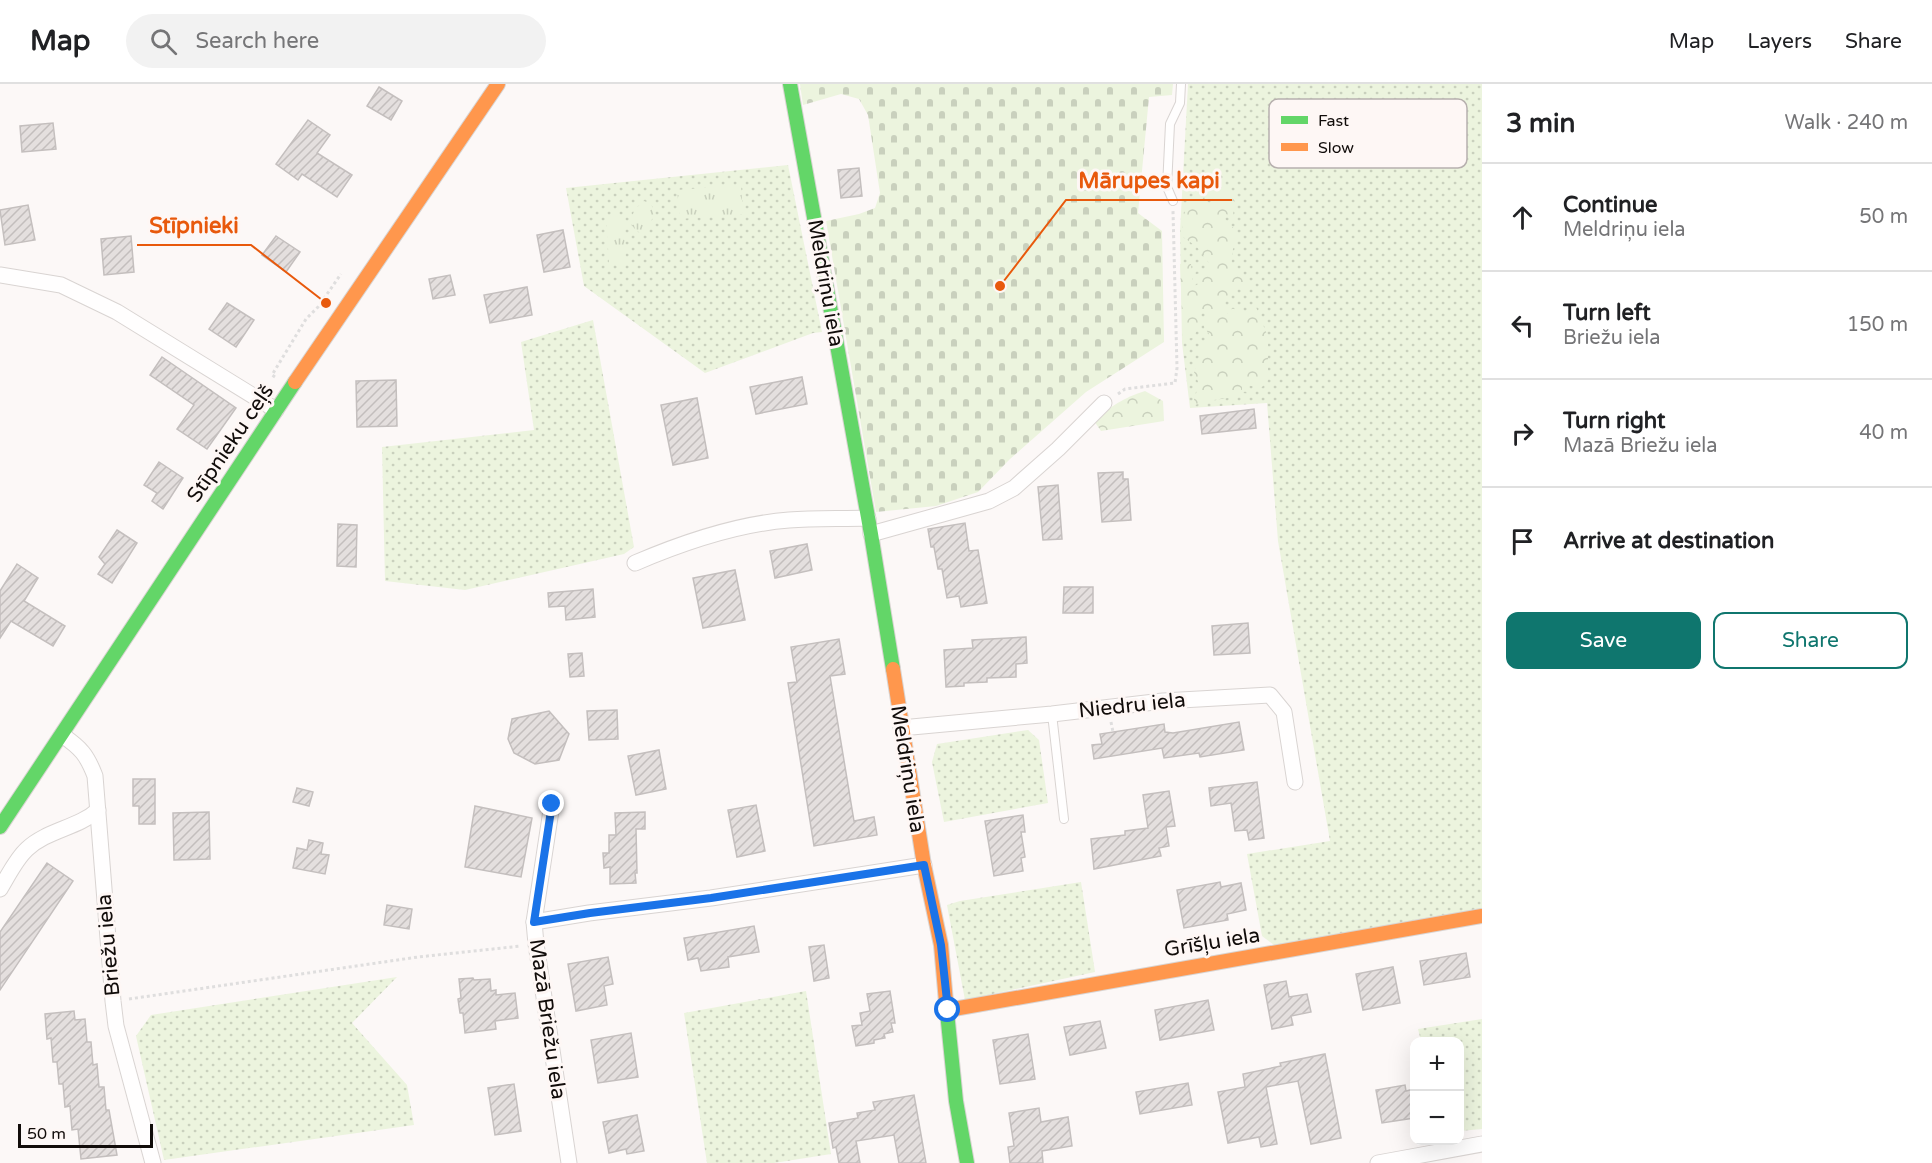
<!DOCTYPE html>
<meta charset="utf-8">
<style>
:root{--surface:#fff;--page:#f2f2f2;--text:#202124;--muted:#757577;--line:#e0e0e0;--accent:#0f766e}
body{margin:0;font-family:"Varela Round",sans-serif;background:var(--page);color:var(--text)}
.controls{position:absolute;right:18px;bottom:18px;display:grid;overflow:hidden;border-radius:12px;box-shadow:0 6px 24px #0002}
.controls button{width:54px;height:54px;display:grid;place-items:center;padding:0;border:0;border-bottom:2px solid var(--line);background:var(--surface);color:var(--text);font:30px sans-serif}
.scale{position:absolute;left:18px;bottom:15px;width:135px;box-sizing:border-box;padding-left:6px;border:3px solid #110c0a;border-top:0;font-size:16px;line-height:21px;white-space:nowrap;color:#110c0a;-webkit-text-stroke:4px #fef7f5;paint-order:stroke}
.stop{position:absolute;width:18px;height:18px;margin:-14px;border:4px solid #1a73e8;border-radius:50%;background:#fff}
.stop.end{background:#1a73e8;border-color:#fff;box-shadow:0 2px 6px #0008}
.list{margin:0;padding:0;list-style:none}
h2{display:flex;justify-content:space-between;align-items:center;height:78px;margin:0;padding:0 24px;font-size:26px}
h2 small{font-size:20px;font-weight:400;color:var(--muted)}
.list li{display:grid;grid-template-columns:39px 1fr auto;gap:18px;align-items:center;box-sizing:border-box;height:108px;padding:0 24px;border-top:2px solid var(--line)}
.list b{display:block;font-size:22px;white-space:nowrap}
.list p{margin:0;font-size:20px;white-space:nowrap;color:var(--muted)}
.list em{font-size:20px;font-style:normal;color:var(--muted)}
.actions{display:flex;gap:12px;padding:18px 24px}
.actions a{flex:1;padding:14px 0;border:2px solid var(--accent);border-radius:12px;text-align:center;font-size:21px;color:var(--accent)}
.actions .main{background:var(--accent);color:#fff}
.icon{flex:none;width:33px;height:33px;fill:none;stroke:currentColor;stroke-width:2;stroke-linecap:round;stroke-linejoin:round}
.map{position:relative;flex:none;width:1482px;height:1079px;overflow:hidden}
header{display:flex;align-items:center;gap:36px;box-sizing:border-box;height:84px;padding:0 30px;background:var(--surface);border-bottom:2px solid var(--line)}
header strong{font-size:28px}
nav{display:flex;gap:33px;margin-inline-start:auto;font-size:21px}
.search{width:420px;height:54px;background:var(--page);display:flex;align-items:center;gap:15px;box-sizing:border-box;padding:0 21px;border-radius:33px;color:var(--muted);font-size:22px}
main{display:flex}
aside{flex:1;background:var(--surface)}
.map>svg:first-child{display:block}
.grass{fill:url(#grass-dots)}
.forest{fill:url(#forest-crowns)}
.cemetery{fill:url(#cemetery-stones)}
.park{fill:url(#park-tufts)}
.building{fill:url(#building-hatch);stroke:#c4bfbe;stroke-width:1.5}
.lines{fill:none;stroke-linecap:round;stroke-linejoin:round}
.lane-casing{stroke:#d9d4d2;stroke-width:10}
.street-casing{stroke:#d9d4d2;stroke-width:17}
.fast-casing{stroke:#d9d4d2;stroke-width:16}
.slow-casing{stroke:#d9d4d2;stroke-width:16}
.path{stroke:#dfdede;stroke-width:3;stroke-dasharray:3 3;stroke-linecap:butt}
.lane{stroke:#fffefe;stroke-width:8}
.street{stroke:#fffefe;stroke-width:15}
.fast{stroke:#63d668;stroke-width:14}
.slow{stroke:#ff974d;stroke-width:14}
.route{stroke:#1a73e8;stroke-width:8}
.labels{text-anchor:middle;stroke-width:6;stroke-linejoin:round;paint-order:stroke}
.street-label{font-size:21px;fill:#110c0a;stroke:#fef7f5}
.key{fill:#fef7f5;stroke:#b7b0ae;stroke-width:1.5}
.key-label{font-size:16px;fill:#110c0a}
.leader{fill:none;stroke:#e8590c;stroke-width:2}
.callout-dot{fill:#e8590c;stroke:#fef7f5;stroke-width:2}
.callout-label{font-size:22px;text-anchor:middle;font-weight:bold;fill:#e8590c;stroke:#fef7f5;stroke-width:6;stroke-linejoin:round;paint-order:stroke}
</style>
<header>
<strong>Map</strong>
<div class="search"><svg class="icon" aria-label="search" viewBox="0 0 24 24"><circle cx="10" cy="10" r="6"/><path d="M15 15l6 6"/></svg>Search here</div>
<nav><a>Map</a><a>Layers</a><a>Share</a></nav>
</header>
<main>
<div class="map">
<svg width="1482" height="1079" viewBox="0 0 1482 1079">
<defs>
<pattern id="grass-dots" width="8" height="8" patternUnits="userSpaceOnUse" patternTransform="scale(1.5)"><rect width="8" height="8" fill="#ecf4de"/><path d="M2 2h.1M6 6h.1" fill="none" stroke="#c9d0bd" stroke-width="1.8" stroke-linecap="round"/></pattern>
<pattern id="forest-crowns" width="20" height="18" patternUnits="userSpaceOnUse" patternTransform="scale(1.5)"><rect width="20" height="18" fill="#ecf4de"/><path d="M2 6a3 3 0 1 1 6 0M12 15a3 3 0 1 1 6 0" fill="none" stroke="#c9d0bd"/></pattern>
<pattern id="cemetery-stones" width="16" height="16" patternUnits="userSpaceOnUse" patternTransform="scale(1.5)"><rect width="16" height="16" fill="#ecf4de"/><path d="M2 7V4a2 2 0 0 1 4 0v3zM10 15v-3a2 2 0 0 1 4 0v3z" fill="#c9d0bd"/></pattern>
<pattern id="park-tufts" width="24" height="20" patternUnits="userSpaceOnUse" patternTransform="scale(1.5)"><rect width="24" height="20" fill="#ecf4de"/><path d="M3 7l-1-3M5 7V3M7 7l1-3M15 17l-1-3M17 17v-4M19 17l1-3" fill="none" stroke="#c9d0bd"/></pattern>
<pattern id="building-hatch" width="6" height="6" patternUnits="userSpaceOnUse" patternTransform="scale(1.5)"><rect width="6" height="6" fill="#e4dfde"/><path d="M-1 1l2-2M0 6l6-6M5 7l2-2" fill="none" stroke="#c3bebd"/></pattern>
</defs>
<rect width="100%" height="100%" fill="#fcf8f7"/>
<g class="grass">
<path d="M1188,0h294v827l-208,34 -12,-9 -15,-82 83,-13 -52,-300 -11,-138 -77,5 -8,-65 -2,-112z"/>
<path d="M788,81l34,167 -9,1 -108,40 -121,-87 -18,-98z"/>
<path d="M593,236l41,227 -10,7 -159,36 -80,-9 -3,-134 152,-17 -13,-88z"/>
<path d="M1028,646l11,10 9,63 -104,19 -12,-60 5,-18z"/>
<path d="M1081,798l14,90 -130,28 -18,-95 13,-4z"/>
<path d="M397,893l-45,46 55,62 7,40 -250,35 -28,-124 15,-21z"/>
<path d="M806,907l25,163 -57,9h-67l-23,-150z"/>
<path d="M1482,935v110l-22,2v-89l-39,-1 -3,-12z"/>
</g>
<g class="forest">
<path d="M1217,104h7l10,12 -1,19 -4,-1 -2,-4 -4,3 17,18 -7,14 -2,17 7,9 10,2 -1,18 -8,-9 -7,2 -9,16 4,4v6l6,-6 8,6 11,-4 2,-8 14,35v43l-6,7 -20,-2v8l14,1 -49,7 -15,5 7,-22 -5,-12c6,-14 6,-26 15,-38l-5,-7 3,-15 -7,-2v16l-8,12 -9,1 -3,-75h11l2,23 5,-3 -2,-10 7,-1 6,-10 -12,-16 -14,-10c-1,-18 0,-30 14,-42l8,3 2,4 7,3 -3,-14z"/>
<path d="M1145,307l18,10 1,20 -63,10 -7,-10c15,-14 31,-24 51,-30z"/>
</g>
<path class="cemetery" d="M800,0h373l-1,11 -23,2 -11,116 24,18 2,111 -78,50 -76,67 -32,33 -42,14 -60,6 -50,-291 33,-7 16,-6 5,-15 -12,-78 -9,-16 -18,-5 -38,11z"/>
<g class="park">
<path d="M741,101l2,29 -63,5 -3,-29z"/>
<path d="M644,117c9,3 10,7 10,16l-5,6 -2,10 -6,1 -7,-6 -4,-7 5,-12z"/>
<path d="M623,131l3,49h-17l-3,-48z"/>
</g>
<g class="building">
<path d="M379,3l23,14 -11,19 -24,-14z"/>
<path d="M308,36l22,15 -13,18 35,22 -15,22 -35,-23 -4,6 -22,-16z"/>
<path d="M53,39l3,26 -34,3 -2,-26z"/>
<path d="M859,84l3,28 -21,2 -3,-28z"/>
<path d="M28,121l7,35 -30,5 -5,-35z"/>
<path d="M563,146l7,37 -26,5 -7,-37z"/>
<path d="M131,152l3,36 -30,3 -3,-36z"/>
<path d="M276,152l24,16 -14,20 -24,-17z"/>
<path d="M450,191l5,20 -22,4 -4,-20z"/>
<path d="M527,203l5,28 -42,8 -6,-28z"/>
<path d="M227,219l27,17 -18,27 -27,-18z"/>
<path d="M162,273l74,51 -29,41 -30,-20 17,-24 -44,-30z"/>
<path d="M802,293l5,27 -51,10 -6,-27z"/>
<path d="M396,296l1,46 -40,1 -1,-46z"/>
<path d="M697,314l11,60 -35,7 -12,-60z"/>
<path d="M1254,325l2,19 -54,6 -2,-18z"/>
<path d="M159,378l24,16 -20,31 -11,-8 5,-8 -13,-8z"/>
<path d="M1123,388v7h5l3,41 -29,2 -4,-49z"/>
<path d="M1058,401l4,54 -19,1 -5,-53z"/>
<path d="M965,439l4,28 9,-1 9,53 -26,4 -2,-11 -12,2 -5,-29h-4l-4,-22h-3l-3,-18z"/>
<path d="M338,440l19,1 -1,42 -19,-1z"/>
<path d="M117,446l20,13 -25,40 -14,-9 7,-10 -6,-7z"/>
<path d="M807,460l5,26 -37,8 -5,-27z"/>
<path d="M17,480l21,14 -14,23 41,25 -12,20 -42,-25 -11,17v-47z"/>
<path d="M735,486l10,50 -42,8 -10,-50z"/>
<path d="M1064,503h29v26h-30z"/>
<path d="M593,505l2,28 -29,3 -1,-14 -16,1 -1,-14z"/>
<path d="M1248,539l2,30 -36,2 -2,-29z"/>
<path d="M1026,553l1,26 -11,1v13l-29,1v4l-23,1v3l-18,1 -2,-37 29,-2 -1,-8z"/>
<path d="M839,555l6,35 -15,2 24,145 20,-4 3,18 -63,11 -26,-163 9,-1 -6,-35z"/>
<path d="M582,569l2,23 -14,1 -2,-23z"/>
<path d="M617,626l1,29 -29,1 -2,-29z"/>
<path d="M549,627l20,23 -10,26 -24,4 -21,-11 -6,-14 4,-20z"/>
<path d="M1239,638l5,28 -44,7 -1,-4 -35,5 -2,-10 -68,11 -2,-14 10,-1 -2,-10 64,-10 1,8 8,1z"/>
<path d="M659,666l7,39 -30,6 -8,-39z"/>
<path d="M133,695h22v45h-16v-18h-6z"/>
<path d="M1257,698l7,56 -15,2 -2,-10 -12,1 -4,-28 -20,3 -2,-18z"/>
<path d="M297,704l16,4 -4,14 -16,-4z"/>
<path d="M1169,707l6,35 -9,1 3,19 -10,2 2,8 -67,13 -3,-30 34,-4v-4l23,-3 -5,-33z"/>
<path d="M756,721l9,46 -28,6 -9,-47z"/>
<path d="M475,722l57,12 -11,59 -56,-10z"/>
<path d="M209,728l1,47 -36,1 -1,-47z"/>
<path d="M645,728v17h-9l1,44h-2l1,10 -26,1v-17l-6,1 -1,-15h6v-18h7l-1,-22z"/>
<path d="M1023,731l2,17h-4l4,25 -4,1 2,13 -29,5 -9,-55z"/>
<path d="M309,756l14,3 -2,11 8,1 -4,19 -32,-6 4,-20 10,2z"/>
<path d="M47,779l26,18 -73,109v-58z"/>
<path d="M1220,798l1,5 20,-4 5,27 -19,4 1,6 -44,8 -7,-38z"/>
<path d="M387,821l25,4 -3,20 -25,-4z"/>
<path d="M754,842l5,26 -31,5 1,10 -28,4 -3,-13 -10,2 -4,-22z"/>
<path d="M824,861l5,33 -15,3 -5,-34z"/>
<path d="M1466,869l4,24 -46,8 -4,-24z"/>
<path d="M608,873l5,27 -9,2 3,19 -31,6 -8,-47z"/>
<path d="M1393,883l7,36 -37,7 -7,-36z"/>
<path d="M473,894l1,2 16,-1 1,12 5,-1v5l19,-2 3,25 -23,3 1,8 -31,4 -2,-20h-3l-2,-14 3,-1 -2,-19z"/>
<path d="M1286,897l3,16 18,-3 4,18 -20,4 2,9 -21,4 -8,-44z"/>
<path d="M890,907l5,32h-4l2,9 -9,2 1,4 -11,2v3l-18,3 -4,-20 10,-1 -2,-12 10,-2 -3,-17z"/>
<path d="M1208,916l6,30 -54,10 -5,-30z"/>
<path d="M74,927l1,9 10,-1 2,23h4l2,23 4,-1 2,23h5l2,23h3l8,45 -36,4 -3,-30 -6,1 -2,-24 -5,1 -2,-23h-4l-2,-22h-4l-2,-24 -4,1 -2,-25z"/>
<path d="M1100,937l6,27 -36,7 -6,-28z"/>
<path d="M631,949l7,44 -40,6 -7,-43z"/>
<path d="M1028,950l7,45 -35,5 -7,-44z"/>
<path d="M1325,970l16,84 -30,6 -13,-63 -32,6 11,57 -16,3 -2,-10 -31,6 -10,-51 27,-5 -2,-13 38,-8 -1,-3z"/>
<path d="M1188,999l4,22 -52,9 -4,-22z"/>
<path d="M514,1000l7,47 -26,4 -7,-47z"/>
<path d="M1405,1001l1,6 8,-2v29l-32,5 -6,-33z"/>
<path d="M914,1011l12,68h-27l-5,-28 -38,6 4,22h-21l-3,-16 -3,1 -4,-25 29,-5 -1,-5 18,-3 -2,-8z"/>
<path d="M1039,1024l2,14 27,-5 4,29 -30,5 1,12h-33l-2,-16 6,-1 -5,-33z"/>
<path d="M637,1031l7,36 -17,3 -1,-5 -17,4 -6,-31z"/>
</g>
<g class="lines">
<defs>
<g id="lane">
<path d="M1173,117l-6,-14 3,-63 10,-21 1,-19"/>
<path d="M1052,630l12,105"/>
</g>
<g id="street">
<path d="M0,191l61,10 56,27 159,98"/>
<path d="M871,450l118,-33 25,-13 44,-39 46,-46"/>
<path d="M635,479c49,-21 101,-39 154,-43 26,-2 53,-1 79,-2"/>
<path d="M901,644l151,-14 111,-13 107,-6 14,17 11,70"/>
<path d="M62,651c19,13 25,20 33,41l18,225 3,25 37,137"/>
<path d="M552,720l-18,118 2,22 33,219"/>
<path d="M0,805c8,-13 16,-30 27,-40 20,-19 51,-21 71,-39"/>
<path d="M534,838l55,-9 122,-15 213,-33"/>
<path d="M1378,1079l104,-19"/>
</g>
<g id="fast">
<path d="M790,0l81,450 22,135"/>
<path d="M0,743l295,-445"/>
<path d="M946,918l10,99 11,62"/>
</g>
<g id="slow">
<path d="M295,298l203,-298"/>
<path d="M893,585l31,196 17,80 5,57"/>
<path d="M948,926l534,-94"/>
</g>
</defs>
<use href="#lane" class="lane-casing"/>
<use href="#street" class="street-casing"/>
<use href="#fast" class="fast-casing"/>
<use href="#slow" class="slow-casing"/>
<g class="path">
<path d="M275,293l-3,-2 34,-56 12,-12 23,-33"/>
<path d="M1118,310l7,-5 50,-6 2,-15 -4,-157"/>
<path d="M1111,638l2,10"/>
<path d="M129,915l289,-42 103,-11"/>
</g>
<use href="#lane" class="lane"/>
<use href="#street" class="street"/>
<use href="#fast" class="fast"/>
<use href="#slow" class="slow"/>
</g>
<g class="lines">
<path class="route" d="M552,720l-18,118 56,-9 121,-15 213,-33 17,80 7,65"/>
</g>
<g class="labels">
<g class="street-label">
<text transform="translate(826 199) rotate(80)" y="7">Meldriņu iela</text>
<text transform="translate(230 359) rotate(-56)" y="7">Stīpnieku ceļš</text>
<text transform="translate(1132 621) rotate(-6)" y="7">Niedru iela</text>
<text transform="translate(908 685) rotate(81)" y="7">Meldriņu iela</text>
<text transform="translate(1212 858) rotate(-9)" y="7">Grīšļu iela</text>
<text transform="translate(108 861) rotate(-95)" y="7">Briežu iela</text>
<text transform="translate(548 935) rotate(82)" y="7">Mazā Briežu iela</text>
</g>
</g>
<rect x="1269" y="15" width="198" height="69" rx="9" class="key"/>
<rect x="1281" y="32" width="27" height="8" fill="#63d668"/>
<rect x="1281" y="59" width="27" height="8" fill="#ff974d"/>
<g class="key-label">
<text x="1318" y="42">Fast</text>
<text x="1318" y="69">Slow</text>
</g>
<path class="leader" d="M1000 202L1066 116H1232M326 219L251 161H137"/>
<g class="callout-dot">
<circle cx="1000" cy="202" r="6"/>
<circle cx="326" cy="219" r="6"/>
</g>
<g class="callout-label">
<text x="1149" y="104">Mārupes kapi</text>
<text x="194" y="149">Stīpnieki</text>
</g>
</svg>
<div class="controls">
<button>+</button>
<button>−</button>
</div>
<div class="scale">50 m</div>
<div class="stop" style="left:948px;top:926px"></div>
<div class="stop end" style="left:552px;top:720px"></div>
</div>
<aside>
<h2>3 min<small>Walk · 240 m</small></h2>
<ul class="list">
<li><svg class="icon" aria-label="ahead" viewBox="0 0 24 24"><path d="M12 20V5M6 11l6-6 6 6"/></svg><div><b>Continue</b><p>Meldriņu iela</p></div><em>50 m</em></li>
<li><svg class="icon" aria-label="left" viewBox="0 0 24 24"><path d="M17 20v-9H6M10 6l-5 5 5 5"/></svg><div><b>Turn left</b><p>Briežu iela</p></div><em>150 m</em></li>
<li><svg class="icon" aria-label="right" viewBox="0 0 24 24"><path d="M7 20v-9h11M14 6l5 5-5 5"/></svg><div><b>Turn right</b><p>Mazā Briežu iela</p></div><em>40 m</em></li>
<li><svg class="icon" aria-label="arrive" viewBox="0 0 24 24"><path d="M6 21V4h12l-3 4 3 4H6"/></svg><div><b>Arrive at destination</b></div></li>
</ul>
<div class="actions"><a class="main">Save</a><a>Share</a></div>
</aside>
</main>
